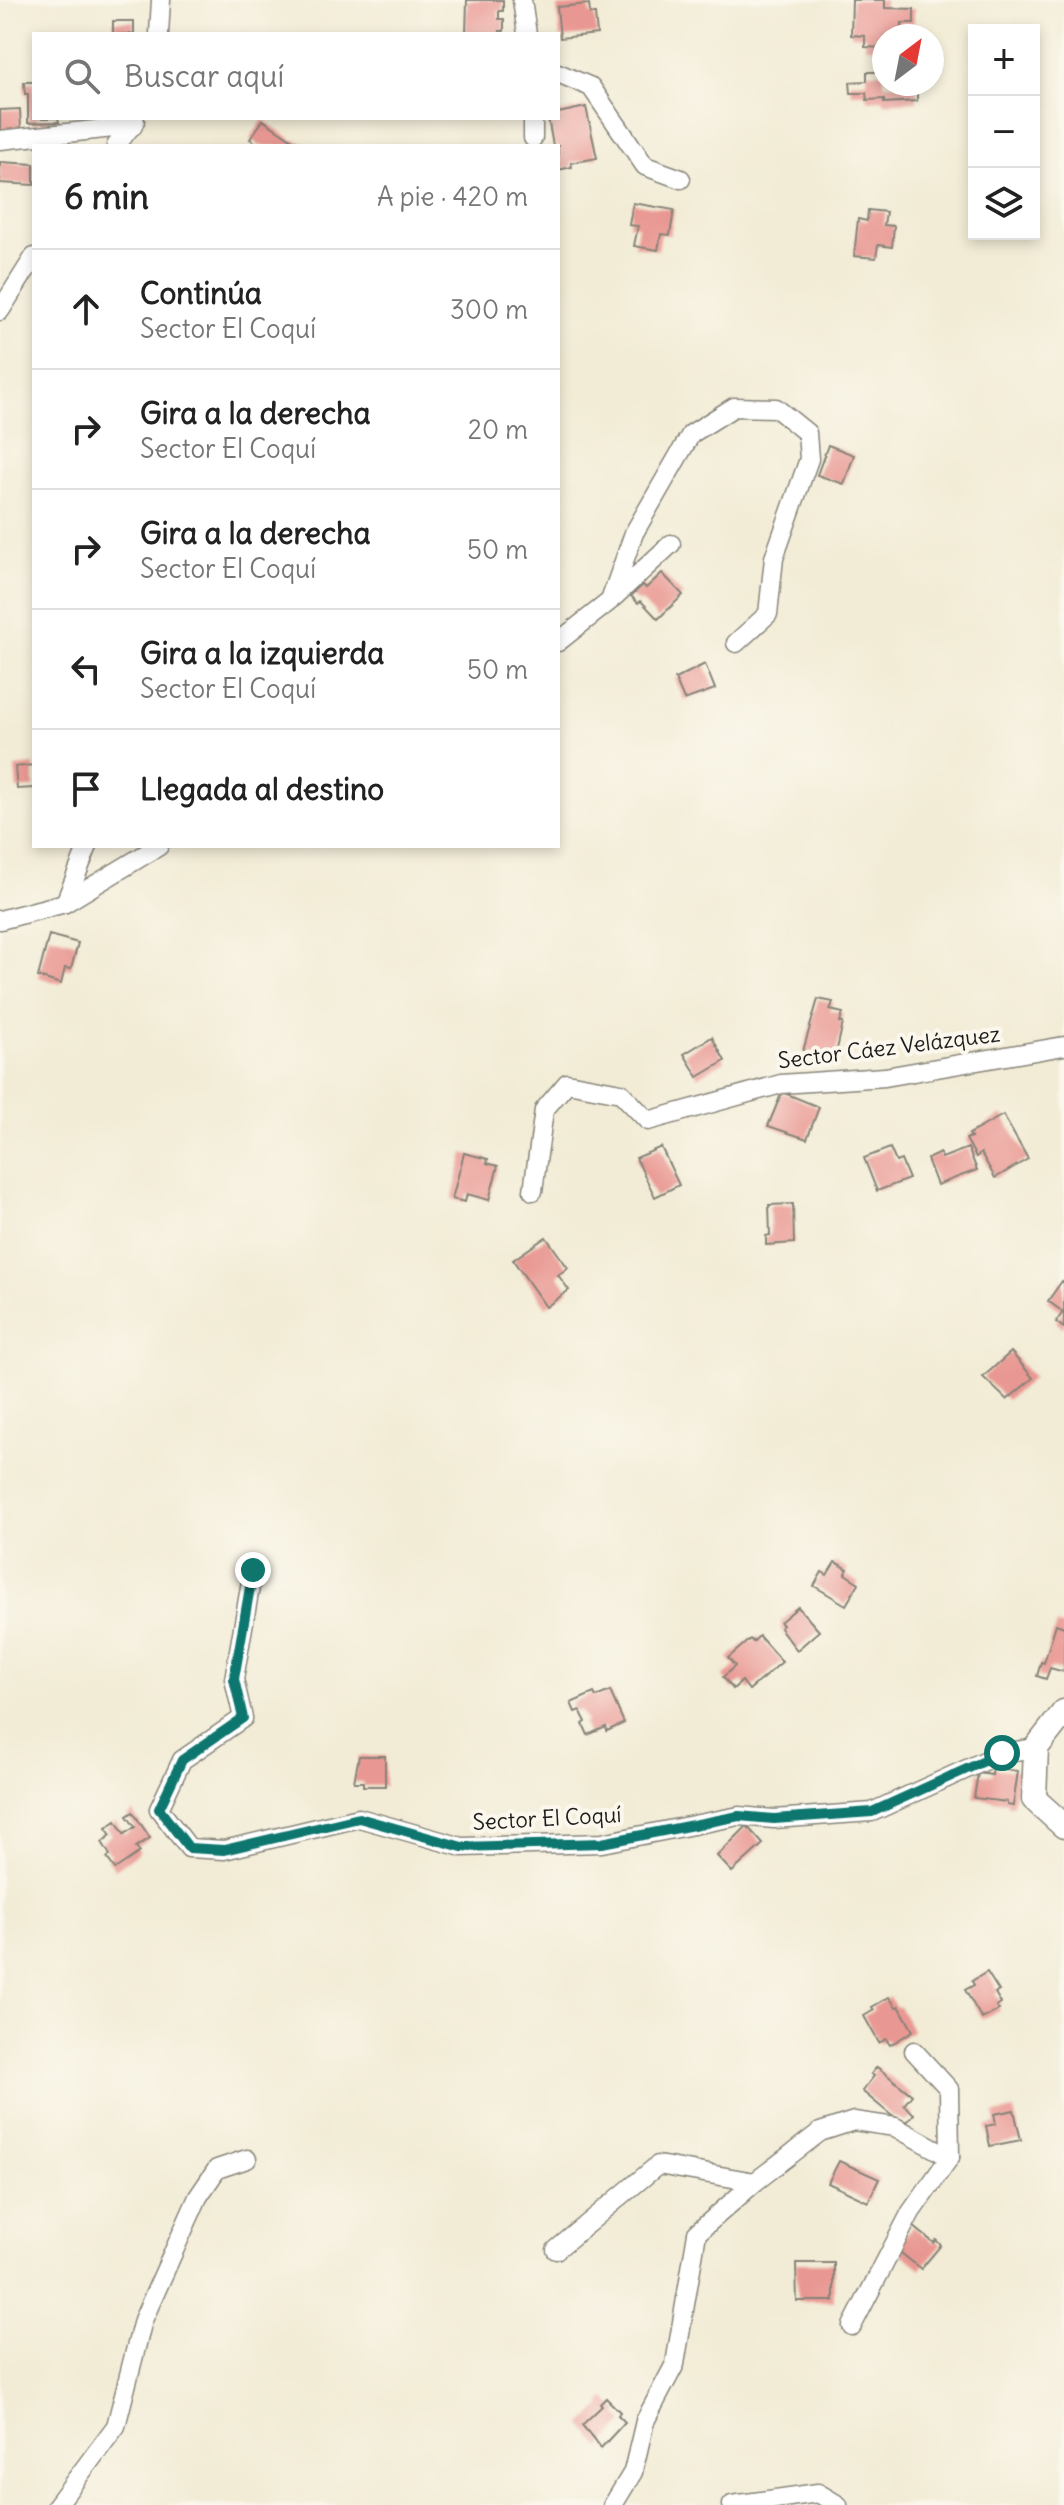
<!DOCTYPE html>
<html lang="es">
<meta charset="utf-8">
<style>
:root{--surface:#fff;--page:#f2f2f2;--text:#222;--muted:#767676;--line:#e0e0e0}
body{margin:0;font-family:Delius,sans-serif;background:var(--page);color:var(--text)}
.controls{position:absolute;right:24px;top:24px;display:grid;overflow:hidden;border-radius:0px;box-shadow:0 4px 12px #0003}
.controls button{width:72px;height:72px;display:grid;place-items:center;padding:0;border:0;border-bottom:2px solid var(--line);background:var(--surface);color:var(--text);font:40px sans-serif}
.compass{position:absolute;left:872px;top:24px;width:72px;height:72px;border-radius:50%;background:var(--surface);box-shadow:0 4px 12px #0003;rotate:32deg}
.stop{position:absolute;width:24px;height:24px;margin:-18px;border:6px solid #0f766e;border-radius:50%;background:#fff}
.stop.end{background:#0f766e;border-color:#fff;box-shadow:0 2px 8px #0008}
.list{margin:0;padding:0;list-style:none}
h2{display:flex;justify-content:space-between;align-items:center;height:104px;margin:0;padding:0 32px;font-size:34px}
h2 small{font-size:26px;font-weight:400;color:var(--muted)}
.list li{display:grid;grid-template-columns:52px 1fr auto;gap:24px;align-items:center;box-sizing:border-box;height:120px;padding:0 32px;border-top:2px solid var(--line)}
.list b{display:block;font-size:30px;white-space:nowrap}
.list p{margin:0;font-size:26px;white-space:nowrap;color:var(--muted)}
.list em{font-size:26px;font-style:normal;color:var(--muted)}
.icon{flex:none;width:44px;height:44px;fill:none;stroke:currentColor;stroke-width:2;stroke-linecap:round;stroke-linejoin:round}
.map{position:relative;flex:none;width:1064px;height:2505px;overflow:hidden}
.search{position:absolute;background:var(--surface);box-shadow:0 4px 12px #0003;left:32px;top:32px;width:528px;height:88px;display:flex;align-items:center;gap:20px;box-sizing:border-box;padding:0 28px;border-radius:0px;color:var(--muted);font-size:30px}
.panel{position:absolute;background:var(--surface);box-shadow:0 4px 12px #0003;left:32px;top:144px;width:528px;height:704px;border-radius:0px}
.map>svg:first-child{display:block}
.building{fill:#e99792}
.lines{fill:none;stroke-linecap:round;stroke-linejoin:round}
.street-casing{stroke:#878479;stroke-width:21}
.secondary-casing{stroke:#878479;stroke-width:27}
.street{stroke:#fff;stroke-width:18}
.secondary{stroke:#fff;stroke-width:24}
.route{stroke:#0f766e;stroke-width:10}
.labels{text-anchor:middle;stroke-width:8;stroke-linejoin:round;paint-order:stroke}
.street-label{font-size:22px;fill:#1c1c1c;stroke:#fbf7ec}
</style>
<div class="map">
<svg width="1064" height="2505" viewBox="0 0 1064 2505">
<rect width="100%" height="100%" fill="#fbf7ec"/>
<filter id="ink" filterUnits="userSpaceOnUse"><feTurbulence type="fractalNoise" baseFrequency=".0125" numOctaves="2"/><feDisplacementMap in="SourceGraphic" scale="16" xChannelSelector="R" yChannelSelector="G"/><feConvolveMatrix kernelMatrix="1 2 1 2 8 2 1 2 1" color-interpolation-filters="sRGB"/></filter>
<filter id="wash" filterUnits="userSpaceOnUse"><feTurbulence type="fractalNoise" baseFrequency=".006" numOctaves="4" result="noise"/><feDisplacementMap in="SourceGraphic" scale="32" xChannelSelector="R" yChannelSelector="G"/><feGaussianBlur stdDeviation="1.8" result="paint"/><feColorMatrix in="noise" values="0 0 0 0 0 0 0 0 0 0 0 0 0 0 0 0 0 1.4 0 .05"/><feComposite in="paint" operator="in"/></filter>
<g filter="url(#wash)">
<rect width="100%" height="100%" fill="#f2ecd6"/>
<g id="blocks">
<g class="building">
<path d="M467,0h36v11h-4v8h5v12h-4v3h-34z"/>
<path d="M852,0h33v8l29,1v14h-12v13h-18v12l-19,-1v-11l-14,-1z"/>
<path d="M589,4l1,10h5l2,20 -37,4 -3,-31z"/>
<rect x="113" y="21" width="21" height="13"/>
<path d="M867,72h17v12h33v17l-33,2v-4l-17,1 -1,-7h-15l-1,-11 17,-1z"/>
<path d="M24,82h10v36h24l1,4 -31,1v-29h-3z"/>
<path d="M586,107l11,51 -26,5 1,4 -14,3v-24h-5l-5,-28h10v-5z"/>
<path d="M20,109l1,21 -21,1v-21z"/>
<path d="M263,120l31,21 2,-1 9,6h-45l-10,-7z"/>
<path d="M0,162l34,2v21l-34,-2z"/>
<path d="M633,203l41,7 -4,25 -9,-1 -3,16 -24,-4 4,-20 -9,-1z"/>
<path d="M868,210l18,2 -2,13 10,1 -2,21 -14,-2 -2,13 -22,-2 4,-37 9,2z"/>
<path d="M828,445l26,10 -10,29 -27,-9z"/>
<path d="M662,573l21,22 -25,24 -17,-18 -3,2 -7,-7 12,-11 3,3z"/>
<path d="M705,664l10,25 -31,11 -9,-21z"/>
<path d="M34,765v23l-17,1 -2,-22z"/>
<path d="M49,935l29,8 -7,26 -6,-1 -4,16 -23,-7z"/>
<path d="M818,999l15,3 -3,8 13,3 -3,9 3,1 -8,35 -32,-7z"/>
<path d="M712,1037l13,24 -27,16 -14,-23z"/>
<path d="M782,1092l37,15 -12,32 -39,-13z"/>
<path d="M1003,1115l25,44 -33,19 -14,-25 -5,4 -10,-18 5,-2 -2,-3z"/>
<path d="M661,1147l18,38 -24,12 -19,-39z"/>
<path d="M890,1148l6,14 5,-2 8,19 -32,12 -13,-33z"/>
<path d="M968,1148l9,22 -40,15 -10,-26 13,-6 2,5z"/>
<path d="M464,1153l24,6 -1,4 11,3 -9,34 -22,-6 -2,8 -13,-3z"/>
<path d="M793,1204l1,39 -28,2v-9l4,-1 -1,-30z"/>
<path d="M546,1237l22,31 -10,7 11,15 -23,17 -33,-47z"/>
<path d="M1062,1281l2,2v45l-8,-6 7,-10 -15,-11z"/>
<path d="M1011,1352l22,26 -26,22 -24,-23z"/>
<path d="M835,1562l13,7 -3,5 14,9 -13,22 -32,-19 8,-14 5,3z"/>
<path d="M798,1607l21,24 -22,19 -17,-22 3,-3 -3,-3z"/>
<path d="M1056,1624l8,3v45l-14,-4 -4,11 -9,-3 4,-14 3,1z"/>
<path d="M759,1636l23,26 -33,28 -7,-9 -9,8 -10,-12 12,-11 -7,-8 22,-19 3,3z"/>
<path d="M610,1691l14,32 -17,8 -1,-4 -18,8 -5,-11 3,-2 -6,-12 -5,2 -4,-9 23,-10 2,4z"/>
<path d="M359,1756h26v30h-22v-4h-9z"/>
<path d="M993,1768l25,3 -5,35 -6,-1v-3l-33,-4 4,-25 14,2z"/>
<path d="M133,1812l17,26 -14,9 4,5 -25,17 -8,-11 3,-3 -8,-13 9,-7 -5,-7 10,-7 8,13 11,-7 -8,-11z"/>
<path d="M747,1826l16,18 -31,28 -15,-16z"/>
<path d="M987,1972l12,19 -4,2 6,10 -5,3 3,4 -17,9 -17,-29 9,-5 -2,-4z"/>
<path d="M889,1997l7,10 3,-1 14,25 -23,14 -4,-6 -7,4 -15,-27 10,-6 -2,-3z"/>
<path d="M877,2067l35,28 -8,10 10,9 -7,8 -15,-6 -30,-25 12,-15 -3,-2z"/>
<path d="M1014,2110l7,30 -31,6 -4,-20 10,-2 -2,-10z"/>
<path d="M839,2161l40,18 -11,23 -40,-19z"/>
<path d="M913,2226l21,17 2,-3 5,5 -20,24 -26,-21z"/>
<path d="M796,2263h38v38h-37z"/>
<path d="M606,2398l14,14 -2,3 7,7 -24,26 -19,-23 20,-19 -2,-2z"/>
</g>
</g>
</g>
<g filter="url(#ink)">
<use href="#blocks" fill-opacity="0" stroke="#878479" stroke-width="2"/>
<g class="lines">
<defs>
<g id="street">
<path d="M522,0l5,34"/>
<path d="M159,34l2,-34"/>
<path d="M558,73l33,14 54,79 36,13"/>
<path d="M533,118v20"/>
<path d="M0,140l133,-14"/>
<path d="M116,146l19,-25"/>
<path d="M0,311l34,-54"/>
<path d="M614,597l57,-53"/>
<path d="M558,642l52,-41 24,-68 57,-99 43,-27 42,1 31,25 2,26 -35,99 -6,56 -32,29"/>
<path d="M65,903l23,-57"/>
<path d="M0,920l65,-17 94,-57"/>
<path d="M533,1191l11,-81 23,-27 54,10 27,28 133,-37 104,-7 179,-31"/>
<path d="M253,1570l-19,109 9,39 -61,42 -23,49 30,39 35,2 135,-32 103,29 140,-4 137,-27 35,3 98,-7 130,-59 34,-5"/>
<path d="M556,2250l102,-85 97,17"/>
<path d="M852,2326l59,-114 39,-55 -1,-68 -35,-38"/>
<path d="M57,2505l59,-79 27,-106 55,-123 19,-28 30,-10"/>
<path d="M613,2505l20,-33 12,-51 30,-57 22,-131 58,-51 65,-50 34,-11 41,6 55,30"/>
<path d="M732,2505l86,-12 20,12"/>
</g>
<path id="secondary" d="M1064,1712l-28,36 -2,51 30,27"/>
</defs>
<use href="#street" class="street-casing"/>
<use href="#secondary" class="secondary-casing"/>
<use href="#street" class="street"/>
<use href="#secondary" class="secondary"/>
</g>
</g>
<g class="lines" filter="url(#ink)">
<path class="route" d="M253,1570l-19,109 9,39 -61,42 -23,49 30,39 35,2 135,-32 103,29 140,-4 137,-27 35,3 98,-7 130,-59"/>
</g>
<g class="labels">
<g class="street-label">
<text transform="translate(889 1047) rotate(-7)" y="8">Sector Cáez Velázquez</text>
<text transform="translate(547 1818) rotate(-3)" y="8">Sector El Coquí</text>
</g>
</g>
</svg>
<div class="controls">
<button>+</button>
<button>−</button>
<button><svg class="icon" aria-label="layers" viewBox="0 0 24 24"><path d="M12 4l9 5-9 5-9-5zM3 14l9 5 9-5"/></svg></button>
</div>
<svg class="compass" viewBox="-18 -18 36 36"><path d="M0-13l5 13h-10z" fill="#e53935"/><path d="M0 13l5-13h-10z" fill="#767676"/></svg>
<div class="stop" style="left:1002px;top:1753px"></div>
<div class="stop end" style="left:253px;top:1570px"></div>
<div class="search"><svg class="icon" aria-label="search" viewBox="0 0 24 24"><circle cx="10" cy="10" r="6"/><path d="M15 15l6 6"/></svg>Buscar aquí</div>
<section class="panel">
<h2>6 min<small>A pie · 420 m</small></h2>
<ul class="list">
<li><svg class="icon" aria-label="ahead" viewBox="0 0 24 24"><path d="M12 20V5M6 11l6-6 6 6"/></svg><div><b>Continúa</b><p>Sector El Coquí</p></div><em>300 m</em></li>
<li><svg class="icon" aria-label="right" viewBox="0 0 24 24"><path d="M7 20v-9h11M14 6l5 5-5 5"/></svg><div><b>Gira a la derecha</b><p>Sector El Coquí</p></div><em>20 m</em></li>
<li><svg class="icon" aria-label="right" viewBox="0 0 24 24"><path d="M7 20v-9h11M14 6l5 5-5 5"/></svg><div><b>Gira a la derecha</b><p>Sector El Coquí</p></div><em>50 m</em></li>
<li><svg class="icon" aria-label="left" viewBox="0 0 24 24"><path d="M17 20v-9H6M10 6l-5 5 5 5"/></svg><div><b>Gira a la izquierda</b><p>Sector El Coquí</p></div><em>50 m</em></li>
<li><svg class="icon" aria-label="arrive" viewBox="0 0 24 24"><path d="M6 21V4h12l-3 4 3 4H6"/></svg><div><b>Llegada al destino</b></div></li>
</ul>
</section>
</div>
